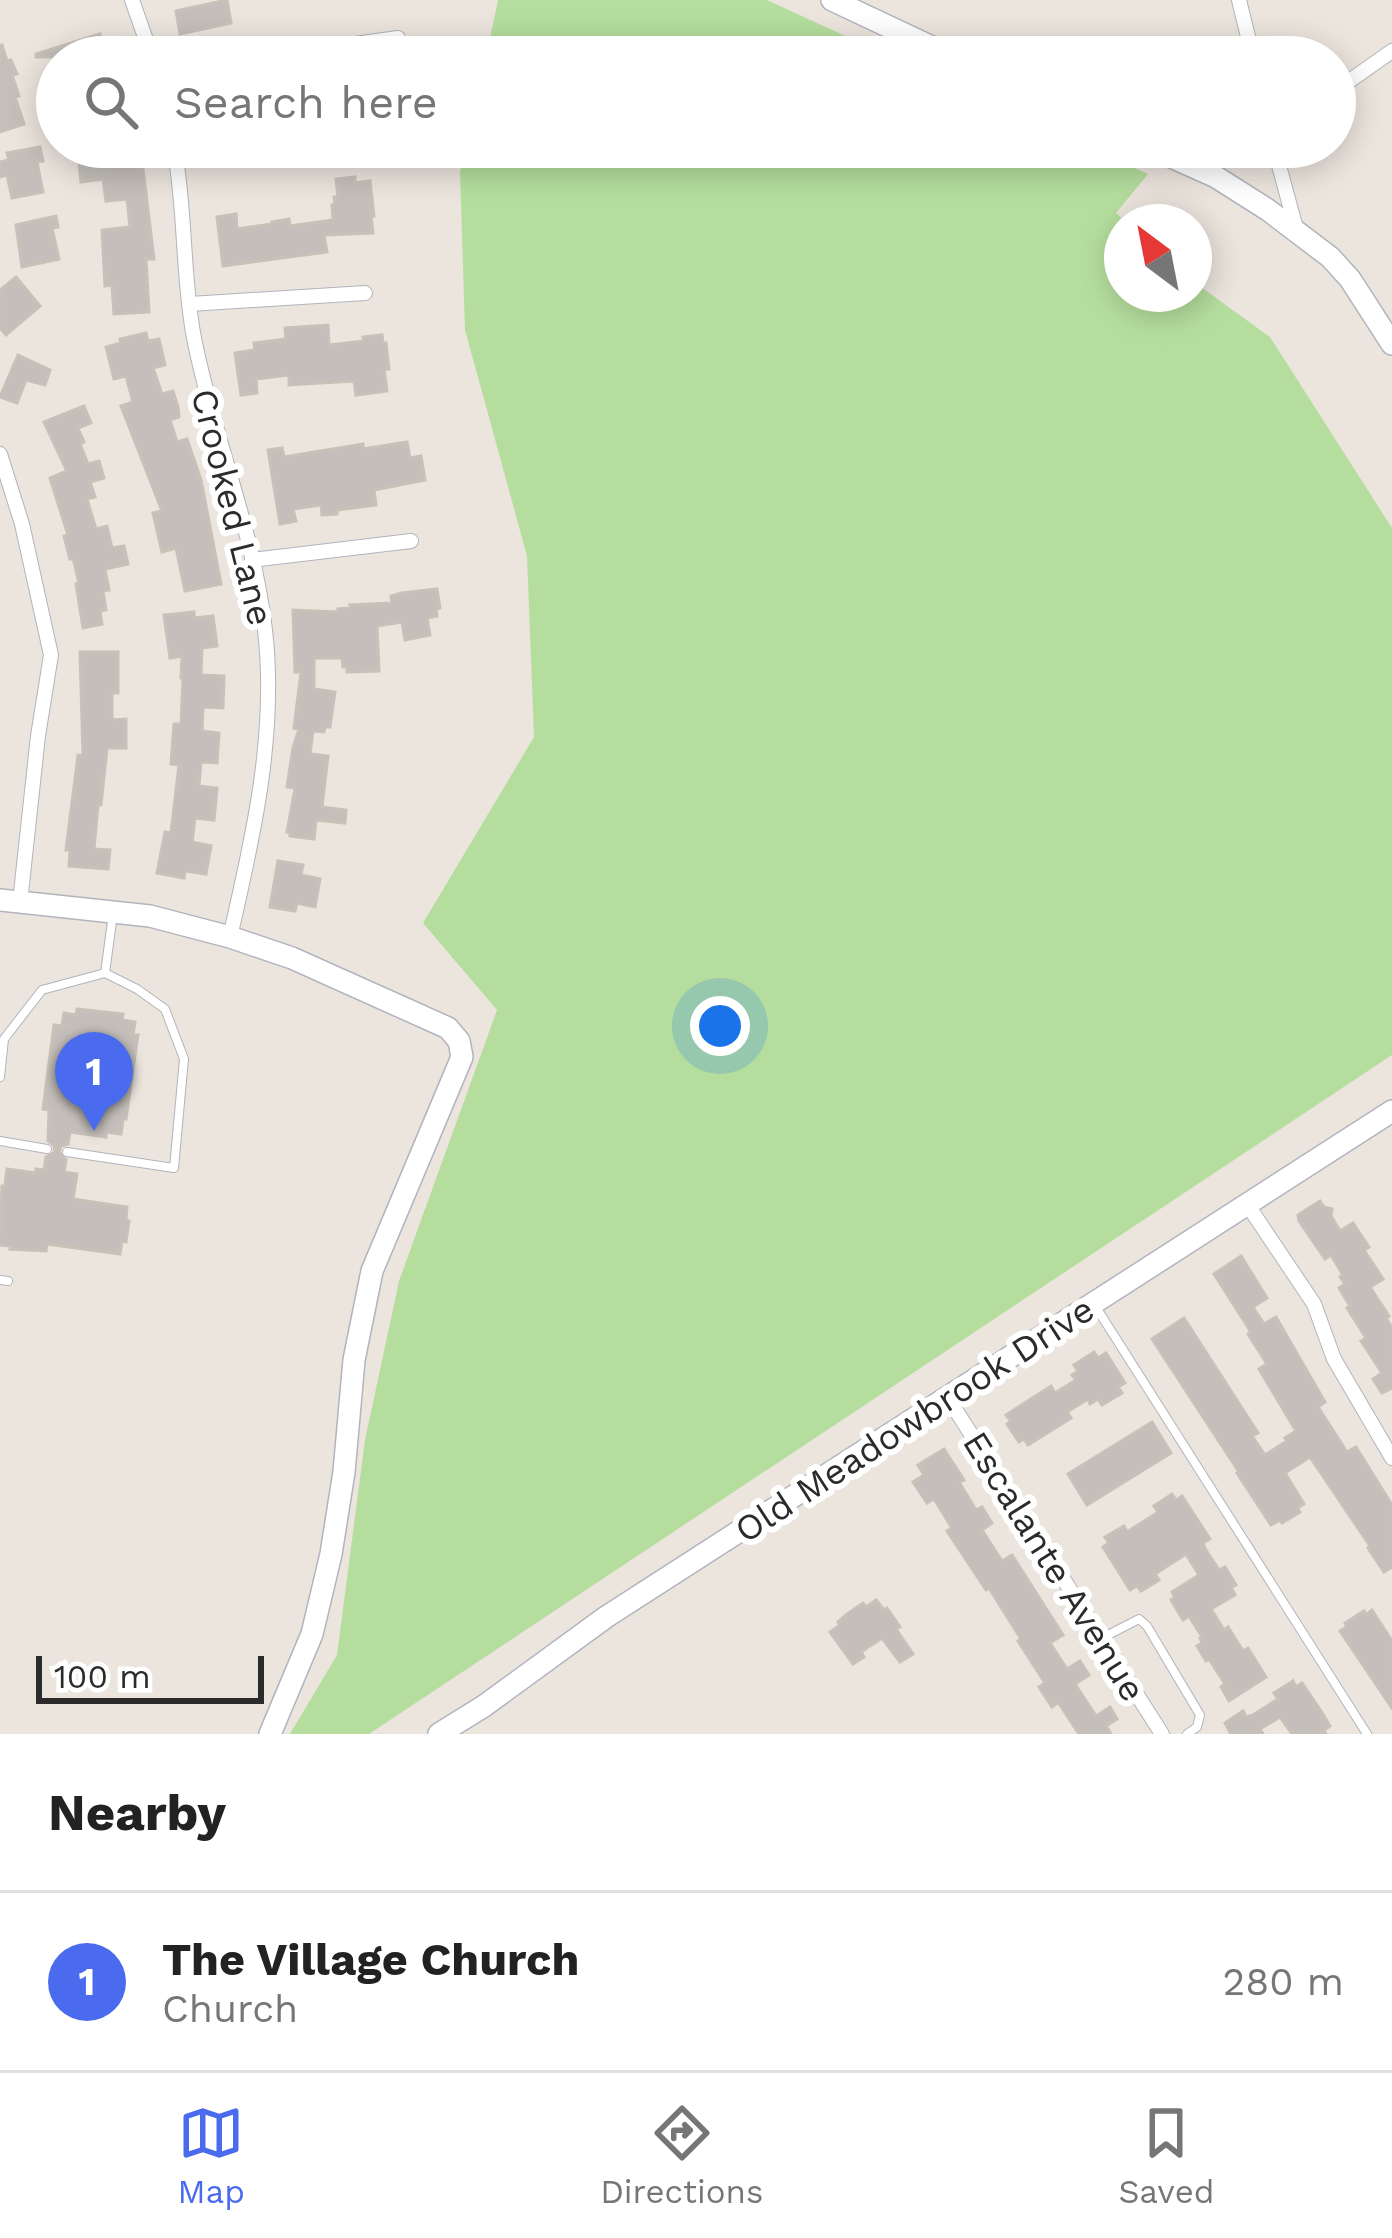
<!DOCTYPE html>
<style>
:root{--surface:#fff;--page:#f2f2f2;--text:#222;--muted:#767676;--line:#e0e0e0;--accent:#4a6bed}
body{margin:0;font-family:"Work Sans",sans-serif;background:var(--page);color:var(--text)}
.compass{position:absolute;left:1104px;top:204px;width:108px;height:108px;border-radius:50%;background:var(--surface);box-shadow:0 6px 30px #0003;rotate:328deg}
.scale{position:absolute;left:36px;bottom:30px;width:228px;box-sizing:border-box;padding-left:12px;border:6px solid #2b2b2b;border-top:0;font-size:33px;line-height:42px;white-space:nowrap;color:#2b2b2b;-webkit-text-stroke:9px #fff;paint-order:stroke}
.you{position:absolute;left:720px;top:1026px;width:42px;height:42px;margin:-30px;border:9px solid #fff;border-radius:50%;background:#1a73e8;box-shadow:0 0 0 18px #1a73e833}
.badge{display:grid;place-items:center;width:78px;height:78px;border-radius:50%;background:var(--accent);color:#fff;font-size:39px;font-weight:700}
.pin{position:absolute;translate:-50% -99px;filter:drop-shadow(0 3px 6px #0008)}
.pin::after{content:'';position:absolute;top:63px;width:42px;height:36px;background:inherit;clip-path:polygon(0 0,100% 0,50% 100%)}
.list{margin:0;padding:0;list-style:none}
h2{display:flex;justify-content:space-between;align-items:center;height:156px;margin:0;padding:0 48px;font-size:51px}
h2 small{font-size:39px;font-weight:400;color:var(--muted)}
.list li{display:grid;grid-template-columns:78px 1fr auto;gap:36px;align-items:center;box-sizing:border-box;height:180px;padding:0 48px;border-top:3px solid var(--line)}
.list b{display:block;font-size:45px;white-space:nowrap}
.list p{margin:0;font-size:39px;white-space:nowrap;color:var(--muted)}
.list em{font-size:39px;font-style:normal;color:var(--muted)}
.icon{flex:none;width:66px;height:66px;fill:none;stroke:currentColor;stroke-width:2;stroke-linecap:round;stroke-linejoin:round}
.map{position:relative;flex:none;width:1392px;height:1734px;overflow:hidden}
.search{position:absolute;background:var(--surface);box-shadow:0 6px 30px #0003;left:36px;right:36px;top:36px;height:132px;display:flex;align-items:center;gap:30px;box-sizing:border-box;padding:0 42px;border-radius:66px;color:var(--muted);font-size:45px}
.sheet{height:336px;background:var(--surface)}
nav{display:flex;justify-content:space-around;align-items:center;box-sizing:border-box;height:168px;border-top:3px solid var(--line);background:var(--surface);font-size:33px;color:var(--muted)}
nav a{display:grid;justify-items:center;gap:6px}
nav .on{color:var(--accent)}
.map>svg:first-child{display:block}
.green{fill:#b5de9e}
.building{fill:#c4bfba;stroke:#c7c1b8;stroke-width:3}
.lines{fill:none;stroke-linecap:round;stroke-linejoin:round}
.lane-casing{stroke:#b1b4bd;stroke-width:10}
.street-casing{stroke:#b1b4bd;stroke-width:16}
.secondary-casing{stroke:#b1b4bd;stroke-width:24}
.lane{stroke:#fff;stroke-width:8}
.street{stroke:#fff;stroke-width:14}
.secondary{stroke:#fff;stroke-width:21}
.labels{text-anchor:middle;stroke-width:12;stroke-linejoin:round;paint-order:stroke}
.street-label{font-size:36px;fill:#2b2b2b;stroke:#fff}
</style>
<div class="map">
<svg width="1392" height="1734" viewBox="0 0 1392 1734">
<rect width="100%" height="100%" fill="#ece5de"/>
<g class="green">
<path d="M498,0h269l124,57h-405z"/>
<path d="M466,147h622l60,27 -32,39 10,9h-4v72h72v-12l76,55 122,191v527l-1023,679h-79l47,-79 28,-215 34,-159 98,-271 -74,-87 111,-186 -7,-181 -62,-226 -5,-158z"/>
</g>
<g class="building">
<path d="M227,0l4,23 -51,11 -4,-23z"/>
<path d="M100,34l2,8 4,-2 5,17h-75v-3z"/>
<path d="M2,45l5,16 4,-1 6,14 -5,1 7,21 -4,1 9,27 -24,8v-86z"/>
<path d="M40,147l3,14 -6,1 6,30 -31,6 -5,-23 -7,2v-15l9,-2 -2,-7z"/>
<path d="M137,156l1,13h5l11,90h-8l3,53 -35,2 -2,-29 -7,1 -3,-56 28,-3 -3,-28 -21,2 -3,-22 -22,3 -2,-18z"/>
<path d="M355,177v6l15,-2 4,35h-3l2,17 -49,2 3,17 -104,14 -6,-49 19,-3 1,15 35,-5v-2l17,-3 1,7 43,-6 -1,-15 3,-1 -1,-7h4l-2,-18z"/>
<path d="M56,216l2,11 -6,1 7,31 -37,8 -6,-42z"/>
<path d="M16,277l24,29 -34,29 -6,-7v-38z"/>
<path d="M328,325l1,20 35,-4 -1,-4 19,-2 1,8h3l3,26h-5l3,22 -31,4 -2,-14 -65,4v-10l-33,4 1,14 -16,2 -6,-42 20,-3 -1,-7 32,-4 -1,-11z"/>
<path d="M146,333l2,8 11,-2 6,26 -12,3 9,26 11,-3 5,16 1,10 -9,3 7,22 10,-3 14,41 20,104 -36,7 -9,-43 -14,4 -9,-39 9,-2 -41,-105 12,-4 -7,-26 -12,3 -8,-32 15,-4 -1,-4z"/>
<path d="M18,355l32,15 -5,15 -19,-5 -9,23 -17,-6z"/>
<path d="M84,406l7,17 -13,5 6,14 -4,2 8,20 11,-3 5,17 -14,4 5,15 -8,2 9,30 11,-3 5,22 12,-2 4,18 -23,5 4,21 -6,1 3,19 -6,1 2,13 -19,4 -7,-44 3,-1 -6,-25 -3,1 -6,-23 4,-1 -18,-57 17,-7 -23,-49z"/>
<path d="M407,442l3,16 11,-2 4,24 -51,10 2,15 -39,5v4l-15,1 -1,-10 -28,4 3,12 -16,3 -12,-74 14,-2 2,9 79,-13v5z"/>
<path d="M437,589l3,19 -4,1 1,7 -10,2 3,17 -25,5 -3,-18 -25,4 2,45 -32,1v-5h-4l-1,-9h-28v31l21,3 -5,35h-5l-1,5 -11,-1 -3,23 18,2 -6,51 24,3 -1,13 -29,-3 -2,19 -24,-3v-4h-3l8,-44 -8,-1 6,-39 6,-19 -5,-1 7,-56h-6l-2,-62 45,2v-3l13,-1 -1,-3 42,-2 -1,-7 11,-3z"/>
<path d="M194,612v6l19,-2 4,30 -15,2 -1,27 23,1 -1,32 -20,-1 -1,24 17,2 -2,30 -16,-1 -2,24 18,2 -3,32 -19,-2 -3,24 19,4 -5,28 -21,-3 -1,7 -27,-5 8,-41 6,1 8,-68 -8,-1 3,-40h7l2,-45 -2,-1 1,-22 -12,2 -6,-43z"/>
<path d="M80,652h38v41h-6v27l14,-1v29h-19l-6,57h-3l-4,44 16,1 -2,19 -39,-3 1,-16h-4l12,-95 5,1z"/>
<path d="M278,861l25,4 -2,10 19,4 -5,28 -18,-4 -2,8 -25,-4z"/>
<path d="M77,1009l46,5 -1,6 13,2 -2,13h5l-12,84h-3l-2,15 -15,-2v5l-36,-5 -2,12 -7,2 -2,6 7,8 -2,12 13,2 -4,25 54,8 -1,13 3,1 -3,21 -4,-1 -2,13 -73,-10 -1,7 -36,-2 1,-3 -11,-1 2,-59h3l2,-17 29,4v-4l8,1 2,-13 9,-5 -1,-7 -6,-4 1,-31 -6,-1 11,-84 8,1 2,-13 12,2z"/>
<path d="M1320,1201l4,6 8,2 -1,7 9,15 13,-8 16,24 -5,3 19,29 -13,8 19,29 -3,2 6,10v60l-10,5 -9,-14 9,-6 -21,-32 5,-3 -19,-30 3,-2 -11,-18 6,-4 -5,-7 3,-2 -12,-20 -6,4 -26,-38 -1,-6z"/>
<path d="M1241,1256l26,42 -14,9 11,17 12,-7 49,85 -7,5 29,45 9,-5 36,58v62l-8,5 -16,-24 2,-2 -60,-89 -25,16 19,31 -7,4 3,4 -18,11 -2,-3 -9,5 -34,-52 2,-1 -87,-133 32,-21 74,115 -6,3 13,19 22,-14 -2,-3 11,-7 -37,-62 8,-5 -19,-30 3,-2 -37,-58z"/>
<path d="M1094,1352l4,6 8,-5 19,30 -7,4 4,6 -20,12 -4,-6 -8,5 -2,-5 -21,13 4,6 -43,27 -4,-6 -5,3 -12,-18 4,-3 -5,-6 45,-29 4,7 21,-13 -4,-5 6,-4 -4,-6z"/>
<path d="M1152,1422l19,31 -84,52 -19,-31z"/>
<path d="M944,1449l20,31 -5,2 17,28 6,-3 10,16 -10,7 20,31 10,-6 51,80 -13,8 17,26 13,-8 9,14 -14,9 21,32 14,-9 7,12 -11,7 5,8h-32l-21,-32 -6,5 -13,-20 6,-4 -27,-42 3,-2 -32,-51 -3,2 -39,-59 5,-3 -18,-29 -7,4 -14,-21 11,-7 -6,-10z"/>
<path d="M1172,1494l4,6 6,-4 28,43 -7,4 3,7 13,20 6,-3 11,18 -5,2 4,8 -24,14 13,21 4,-3 15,24 5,-3 18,29 -37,24 -8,-14 4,-3 -16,-25 -3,2 -9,-15 5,-3 -2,-5 2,-1 -13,-21 -6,4 -12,-20 4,-3 -3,-5 27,-17 -13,-21 -31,20 4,6 -18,11 -4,-5 -7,4 -27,-43 6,-4 -4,-6 19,-11 3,6 25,-16 6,-4 -4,-6z"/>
<path d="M876,1600l8,10 3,-2 13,19 -4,2 17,25 -13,8 -18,-24 -21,14 3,5 -11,7 -23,-32 10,-7 -2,-3 8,-7 17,-12 3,4z"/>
<path d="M1372,1610l20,31v67l-52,-77 7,-4 -2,-4 19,-12 2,4z"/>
<path d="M1293,1681l3,6 6,-4 19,28 9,15 -6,4 2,4h-34l-12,-17 -20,12 3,5h-32l-6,-11 18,-12 3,6 7,-2 25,-16 -4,-6z"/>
</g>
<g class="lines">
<defs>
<g id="lane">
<path d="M0,1077l4,-38 38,-49 63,-17 8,-59"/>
<path d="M0,1141l47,8"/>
<path d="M67,1152l107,16 10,-109 -19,-50 -28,-20 -32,-16"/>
<path d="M0,1280l8,1"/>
<path d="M1094,1304l273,430"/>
<path d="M1102,1638l37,-19 8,7 53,89 -3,12 -10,7"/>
</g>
<g id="street">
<path d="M132,0l20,57"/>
<path d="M1239,0l14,57"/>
<path d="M262,57l136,-19"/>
<path d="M1335,91l57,-40"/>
<path d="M174,147c12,63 8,128 20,191 19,98 60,193 71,292 12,103 -12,208 -35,307"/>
<path d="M1274,147l23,85"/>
<path d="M190,304l175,-11"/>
<path d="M0,454l22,70 29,131 -13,81 -18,166"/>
<path d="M252,560l159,-19"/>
<path d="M1247,1204l67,100 20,55 58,99"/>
<path d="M948,1398l214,336"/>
</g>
<g id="secondary">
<path d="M832,0l121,57"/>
<path d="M1149,147l67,30 52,33 62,47 20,22 42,65"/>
<path d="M0,900l150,16 80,21 62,21 156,70 11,13 3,16 -90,214 -18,89 -10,112 -13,82 -19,80 -42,100"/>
<path d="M439,1734l45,-28 122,-89 786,-506"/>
</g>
</defs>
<use href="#lane" class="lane-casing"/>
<use href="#street" class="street-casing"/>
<use href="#secondary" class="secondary-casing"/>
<use href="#lane" class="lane"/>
<use href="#street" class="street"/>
<use href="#secondary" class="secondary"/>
</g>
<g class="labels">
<g class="street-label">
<text transform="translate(233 507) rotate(76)" y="13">Crooked Lane</text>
<text transform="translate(914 1419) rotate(-33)" y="13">Old Meadowbrook Drive</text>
<text transform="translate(1055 1566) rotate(58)" y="13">Escalante Avenue</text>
</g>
</g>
</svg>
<svg class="compass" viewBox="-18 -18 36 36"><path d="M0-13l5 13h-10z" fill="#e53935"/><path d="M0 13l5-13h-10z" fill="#767676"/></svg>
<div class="scale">100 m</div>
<div class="you"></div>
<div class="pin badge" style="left:94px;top:1131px">1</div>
<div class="search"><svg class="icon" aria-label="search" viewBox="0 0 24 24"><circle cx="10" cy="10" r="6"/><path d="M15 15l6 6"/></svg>Search here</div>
</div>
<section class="sheet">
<h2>Nearby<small></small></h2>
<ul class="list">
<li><span class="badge">1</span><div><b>The Village Church</b><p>Church</p></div><em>280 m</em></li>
</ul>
</section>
<nav>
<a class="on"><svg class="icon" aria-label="map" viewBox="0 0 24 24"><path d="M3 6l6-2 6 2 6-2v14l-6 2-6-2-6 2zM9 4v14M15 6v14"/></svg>Map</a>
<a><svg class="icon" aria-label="directions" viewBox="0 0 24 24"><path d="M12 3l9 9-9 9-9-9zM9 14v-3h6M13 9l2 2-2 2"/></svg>Directions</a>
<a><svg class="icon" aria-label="saved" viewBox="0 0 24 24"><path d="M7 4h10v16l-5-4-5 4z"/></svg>Saved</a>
</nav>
